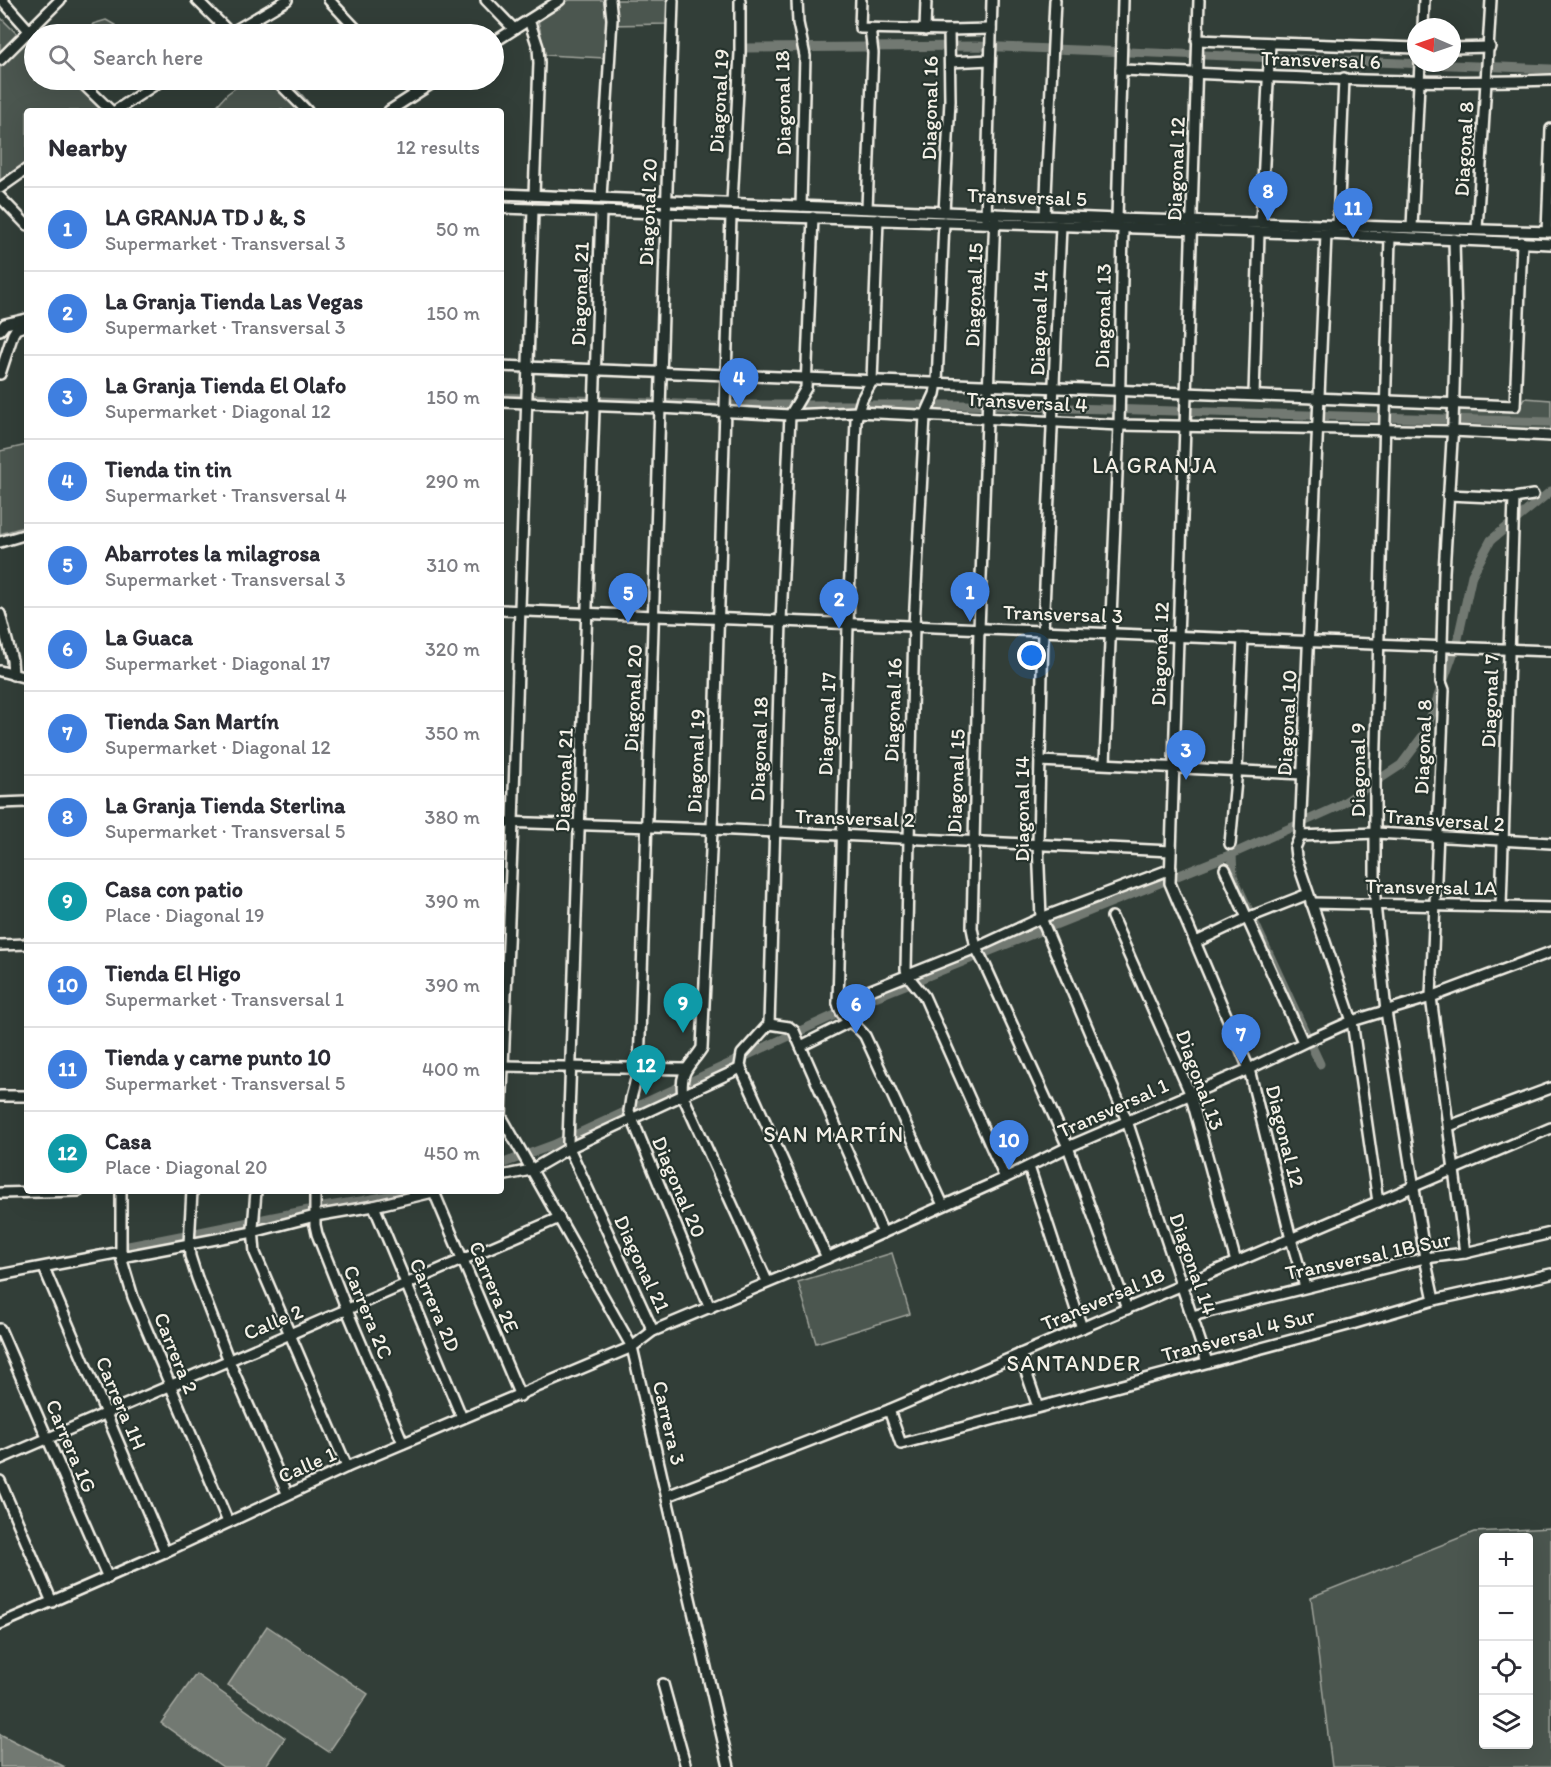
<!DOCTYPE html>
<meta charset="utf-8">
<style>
:root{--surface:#fff;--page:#f2f2f3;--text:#2b2b33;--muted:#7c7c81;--line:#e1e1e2;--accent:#0b8043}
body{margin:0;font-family:Itim,sans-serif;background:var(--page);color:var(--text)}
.controls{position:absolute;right:18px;bottom:18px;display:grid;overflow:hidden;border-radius:6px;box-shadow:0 6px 24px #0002}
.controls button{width:54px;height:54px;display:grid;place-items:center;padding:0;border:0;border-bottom:2px solid var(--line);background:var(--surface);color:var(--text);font:30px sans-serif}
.compass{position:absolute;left:1407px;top:18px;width:54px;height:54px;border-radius:50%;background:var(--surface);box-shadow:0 6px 24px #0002;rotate:272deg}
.you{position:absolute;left:1032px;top:656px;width:21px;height:21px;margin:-15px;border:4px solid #fff;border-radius:50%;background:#1a73e8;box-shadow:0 0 0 9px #1a73e833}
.badge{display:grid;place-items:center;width:39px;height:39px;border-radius:50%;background:var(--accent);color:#fff;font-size:20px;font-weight:700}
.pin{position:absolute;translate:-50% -50px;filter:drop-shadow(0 2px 3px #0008)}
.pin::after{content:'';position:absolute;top:32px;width:21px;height:18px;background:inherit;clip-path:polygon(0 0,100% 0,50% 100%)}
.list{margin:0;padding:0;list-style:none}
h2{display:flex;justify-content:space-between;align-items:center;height:78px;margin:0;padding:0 24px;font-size:26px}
h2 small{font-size:20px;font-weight:400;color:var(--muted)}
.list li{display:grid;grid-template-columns:39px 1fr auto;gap:18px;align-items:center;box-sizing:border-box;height:84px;padding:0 24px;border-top:2px solid var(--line)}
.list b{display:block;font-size:22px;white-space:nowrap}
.list p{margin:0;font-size:20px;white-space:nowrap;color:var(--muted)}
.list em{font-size:20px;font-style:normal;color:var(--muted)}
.icon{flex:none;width:33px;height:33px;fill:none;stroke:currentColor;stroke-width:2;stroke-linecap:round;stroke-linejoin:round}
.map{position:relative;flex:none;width:1551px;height:1767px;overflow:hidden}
.search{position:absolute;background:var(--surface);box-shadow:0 6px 24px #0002;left:24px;top:24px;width:480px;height:66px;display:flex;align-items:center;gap:15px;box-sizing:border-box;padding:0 21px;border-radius:33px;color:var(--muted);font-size:22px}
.panel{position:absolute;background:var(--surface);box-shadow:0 6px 24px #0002;left:24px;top:108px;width:480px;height:1086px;border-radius:6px}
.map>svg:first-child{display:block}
.green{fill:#4c564f;stroke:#a0a49c;stroke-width:1.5;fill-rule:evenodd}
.water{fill:#727972;stroke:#a6a9a1;stroke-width:1.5}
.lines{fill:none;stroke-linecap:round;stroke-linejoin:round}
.canal{stroke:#727972;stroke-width:9}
.minor-casing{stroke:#f4f1e8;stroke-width:14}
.minor{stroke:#26332d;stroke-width:9}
.labels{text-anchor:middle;stroke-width:4.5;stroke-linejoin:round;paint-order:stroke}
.street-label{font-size:21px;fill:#f4f1e8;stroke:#26332d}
.neighbourhood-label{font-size:22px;letter-spacing:1.5px;fill:#f4f1e8;stroke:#26332d}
</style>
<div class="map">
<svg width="1551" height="1767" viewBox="0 0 1551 1767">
<rect width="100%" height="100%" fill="#323e38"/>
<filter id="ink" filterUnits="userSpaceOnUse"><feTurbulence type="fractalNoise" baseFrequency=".0167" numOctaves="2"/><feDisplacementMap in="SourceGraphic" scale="12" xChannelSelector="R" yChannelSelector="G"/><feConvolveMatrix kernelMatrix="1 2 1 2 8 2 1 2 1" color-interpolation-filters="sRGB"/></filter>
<g filter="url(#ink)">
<g class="green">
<path d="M569,0h101l-1,24 -62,1 -2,33 -60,-3 -7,-35z"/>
<path d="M0,17l19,19 -19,19z"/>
<path d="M106,20l9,5 -5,9h-23l6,-10z"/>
<path d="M31,36l3,4v40h40l31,31h-78v51l-27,18v-112z"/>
<path d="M246,80c40,-1 45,-1 69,31h-31l-3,-2 -3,2h-66l15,-17z"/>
<path d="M1524,398l27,2v33l-91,-2 -5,-7 1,-10 5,-6h57z"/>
<path d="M27,445v81l-27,8v-83z"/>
<path d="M892,1253l18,61 -94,29 -18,-61z"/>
<path d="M1551,1528v239h-219l-21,-170 163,-65zM1484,1538h44v206h-44z"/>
</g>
<g class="water">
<path d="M267,1626l101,68 -39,58 -101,-67z"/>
<path d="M196,1674l89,64 -20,29h-42l-62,-44z"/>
<path d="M0,1734l65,33h-65z"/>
</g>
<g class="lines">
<g class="canal">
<path d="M745,48l231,-2 575,23"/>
<path d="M501,397l202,8h262l586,17"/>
<path d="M1232,854l1,22 87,188"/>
<path d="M501,1164l52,-19 312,-144 367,-147 105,-47 64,-42 24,-32 32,-90 15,-68 19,-35 60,-49"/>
<path d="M123,1247c65,-12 130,-26 195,-39 31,-6 61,-9 91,-17"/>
</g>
<defs>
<g id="minor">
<path d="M2,0l32,36"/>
<path d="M197,0l34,34"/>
<path d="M329,0l32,34"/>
<path d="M486,0l28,29"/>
<path d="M673,0l-34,1068 -8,30 -2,13 81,197"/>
<path d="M797,0l1,23 7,33 -4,150"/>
<path d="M861,0l-1,28 89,2 1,71 -6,111"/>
<path d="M1199,0l-29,883 79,186 42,170 14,48"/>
<path d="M529,20l9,27 1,16 -5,132"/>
<path d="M1423,27l1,-27"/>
<path d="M925,30l1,-30"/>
<path d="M949,30l42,-1"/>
<path d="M229,34l58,-34"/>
<path d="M1197,40l219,8"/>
<path d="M494,42l66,-42"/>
<path d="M1452,48l38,-1"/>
<path d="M0,60l60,-60"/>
<path d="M950,62l40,-2"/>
<path d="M1121,70c143,6 287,15 430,10"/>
<path d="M79,80l32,31"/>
<path d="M276,80l31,31"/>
<path d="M404,80l12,13"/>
<path d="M115,111l47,-31"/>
<path d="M389,111l48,-31"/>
<path d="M0,188l27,-19"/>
<path d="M501,194l616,25 434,13"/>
<path d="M0,197l27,28"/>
<path d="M601,197l11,-178 -2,-19"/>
<path d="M732,203l8,-150v-53"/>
<path d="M501,208l825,26 225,10"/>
<path d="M867,208l6,-155 -3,-25"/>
<path d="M601,212l-33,930 1,6 84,183"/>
<path d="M995,214l-16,415 -7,299 4,20 9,17 83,182 59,162"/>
<path d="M731,216l-19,613 -10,219c-12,19 -23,22 -19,48l84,185"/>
<path d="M1045,216l10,-216"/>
<path d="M813,217l-7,171 -16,27 -9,206 -12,403 -27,30 -2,12 87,192"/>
<path d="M878,219l-6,162 -10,18 -6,21 -8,204 -10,379c4,19 17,19 27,33l78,169"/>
<path d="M986,219l6,-219"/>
<path d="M1117,219l6,-219"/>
<path d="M944,222l-7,161 -2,11 -10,22 -11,210 -8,343 2,7 16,20 81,182"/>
<path d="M1261,223l9,-180"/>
<path d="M1338,225l6,-147"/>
<path d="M1061,226l-18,405 -5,212 3,75 86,203 80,241"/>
<path d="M1412,227l8,-164"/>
<path d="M1477,229l14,-229"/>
<path d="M1547,232l4,-103"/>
<path d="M1326,234l-26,602 -5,12 1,9 56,164 26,181"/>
<path d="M1390,237l-15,542v125l11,107 39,247 9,42"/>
<path d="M1454,239l2,82 -3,103 -9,148 -3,110 3,8 -13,307 34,256"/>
<path d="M0,330l5,-6 22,-5"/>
<path d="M501,366l1014,40 7,-164"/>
<path d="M0,374l13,-40 3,-5 11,-4"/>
<path d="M1254,395l5,-162"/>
<path d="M501,402l159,6 130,7 68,-3 261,13 333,6 99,5"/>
<path d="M1448,495l66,3 19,-3"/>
<path d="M0,542l27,-8"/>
<path d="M501,610l1050,41"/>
<path d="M0,614l12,46 1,15"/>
<path d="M0,671l27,7"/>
<path d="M1040,761l263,13"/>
<path d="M1105,763l14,-338 4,-196"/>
<path d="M0,803l27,-1"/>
<path d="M501,822l211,7 459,22"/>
<path d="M1300,836l76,-3 175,10"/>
<path d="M1230,844l7,-75 6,-130"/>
<path d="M1225,869l78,173"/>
<path d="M1311,903l240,5"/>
<path d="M1501,906l13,-408"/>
<path d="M1112,917l78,176 46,169"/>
<path d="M1196,942l51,-24 61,-24"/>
<path d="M0,945l27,-1"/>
<path d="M838,1003l138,-55 65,-30 130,-49"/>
<path d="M769,1024l20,3 5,4 89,202"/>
<path d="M801,1046l48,-24"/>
<path d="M503,1066l182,3"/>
<path d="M0,1096h27"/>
<path d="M501,1116l12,-294 20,-612"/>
<path d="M501,1116l131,231 97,420"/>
<path d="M1449,1126l102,-38"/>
<path d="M1029,1167l53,161"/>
<path d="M501,1176l30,-6 38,-22 172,-80"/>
<path d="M121,1191v66l12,40 95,225"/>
<path d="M192,1191l-3,53 1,12 7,22 32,83 58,132"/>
<path d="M256,1191l-3,37 2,25 92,214"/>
<path d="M315,1191v34l2,9 30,76 56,133"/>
<path d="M434,1192l86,204"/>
<path d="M0,1193l79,-2"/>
<path d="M374,1206l88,212"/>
<path d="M121,1257l132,-25 62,-16 59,-10 63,-15"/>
<path d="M44,1268l121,284"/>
<path d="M0,1275l121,-23"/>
<path d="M1192,1316l233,-58 40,-5 86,-20"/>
<path d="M0,1329l108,249"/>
<path d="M1020,1354l18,53"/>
<path d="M889,1410l12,34 451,-120 82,-24 117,-26"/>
<path d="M0,1459l559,-241"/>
<path d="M0,1481l52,121"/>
<path d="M667,1496l222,-86 662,-282"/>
<path d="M0,1624l165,-72 182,-85 285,-120 21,-16 174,-73 178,-80 63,-31 181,-78 56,-27 47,-21 79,-24 120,-45"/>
<path d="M663,1684l23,83"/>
</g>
</defs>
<use href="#minor" class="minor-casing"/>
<use href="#minor" class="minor"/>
</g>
</g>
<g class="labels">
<g class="street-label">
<text transform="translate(1321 60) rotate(2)" y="7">Transversal 6</text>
<text transform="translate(719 101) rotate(-87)" y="7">Diagonal 19</text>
<text transform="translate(783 103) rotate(-91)" y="7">Diagonal 18</text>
<text transform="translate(930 108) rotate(-89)" y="7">Diagonal 16</text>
<text transform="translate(1464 149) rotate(-87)" y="7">Diagonal 8</text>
<text transform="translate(1176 169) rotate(-88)" y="7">Diagonal 12</text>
<text transform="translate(1027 197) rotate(2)" y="7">Transversal 5</text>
<text transform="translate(648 212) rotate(-88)" y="7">Diagonal 20</text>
<text transform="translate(580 294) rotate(-88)" y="7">Diagonal 21</text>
<text transform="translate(974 295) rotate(-88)" y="7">Diagonal 15</text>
<text transform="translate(1103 316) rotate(-89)" y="7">Diagonal 13</text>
<text transform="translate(1039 323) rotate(-88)" y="7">Diagonal 14</text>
<text transform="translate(1027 402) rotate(3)" y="7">Transversal 4</text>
<text transform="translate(1063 614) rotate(2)" y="7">Transversal 3</text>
<text transform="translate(1160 654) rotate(-88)" y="7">Diagonal 12</text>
<text transform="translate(633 698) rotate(-88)" y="7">Diagonal 20</text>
<text transform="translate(1490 701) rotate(-88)" y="7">Diagonal 7</text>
<text transform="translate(893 710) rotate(-88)" y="7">Diagonal 16</text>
<text transform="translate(1287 723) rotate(-87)" y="7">Diagonal 10</text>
<text transform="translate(827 724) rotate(-88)" y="7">Diagonal 17</text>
<text transform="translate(1423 747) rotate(-88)" y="7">Diagonal 8</text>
<text transform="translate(759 749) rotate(-88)" y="7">Diagonal 18</text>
<text transform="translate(696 761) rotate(-88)" y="7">Diagonal 19</text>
<text transform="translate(1358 770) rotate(-90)" y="7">Diagonal 9</text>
<text transform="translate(564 780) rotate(-88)" y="7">Diagonal 21</text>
<text transform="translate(956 781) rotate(-88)" y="7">Diagonal 15</text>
<text transform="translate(1022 809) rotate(-90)" y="7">Diagonal 14</text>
<text transform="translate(855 818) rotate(2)" y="7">Transversal 2</text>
<text transform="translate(1445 820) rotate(4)" y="7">Transversal 2</text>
<text transform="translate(1431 887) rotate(1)" y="7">Transversal 1A</text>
<text transform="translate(1200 1080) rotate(70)" y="7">Diagonal 13</text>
<text transform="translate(1113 1108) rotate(-24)" y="7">Transversal 1</text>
<text transform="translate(1285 1136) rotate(76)" y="7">Diagonal 12</text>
<text transform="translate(679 1187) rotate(67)" y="7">Diagonal 20</text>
<text transform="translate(1368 1256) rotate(-12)" y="7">Transversal 1B Sur</text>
<text transform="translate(642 1264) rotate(65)" y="7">Diagonal 21</text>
<text transform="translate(1193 1264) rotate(71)" y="7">Diagonal 14</text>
<text transform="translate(494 1287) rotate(67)" y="7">Carrera 2E</text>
<text transform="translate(1103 1299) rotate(-23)" y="7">Transversal 1B</text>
<text transform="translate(435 1305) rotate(67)" y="7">Carrera 2D</text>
<text transform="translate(368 1312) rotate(68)" y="7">Carrera 2C</text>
<text transform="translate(273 1322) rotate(-23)" y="7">Calle 2</text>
<text transform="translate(1238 1335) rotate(-15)" y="7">Transversal 4 Sur</text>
<text transform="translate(176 1353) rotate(68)" y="7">Carrera 2</text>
<text transform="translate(121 1403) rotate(67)" y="7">Carrera 1H</text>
<text transform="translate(669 1423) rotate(77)" y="7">Carrera 3</text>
<text transform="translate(71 1446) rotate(67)" y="7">Carrera 1G</text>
<text transform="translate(307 1465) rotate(-24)" y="7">Calle 1</text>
</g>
<g class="neighbourhood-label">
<text x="1155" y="473">LA GRANJA</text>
<text x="834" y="1142">SAN MARTÍN</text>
<text x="1074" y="1371">SANTANDER</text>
</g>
</g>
</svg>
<div class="controls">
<button>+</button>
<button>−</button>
<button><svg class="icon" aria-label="locate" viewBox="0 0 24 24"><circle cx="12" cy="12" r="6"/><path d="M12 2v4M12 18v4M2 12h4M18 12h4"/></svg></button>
<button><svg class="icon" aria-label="layers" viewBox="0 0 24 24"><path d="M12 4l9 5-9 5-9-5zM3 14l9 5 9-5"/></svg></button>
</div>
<svg class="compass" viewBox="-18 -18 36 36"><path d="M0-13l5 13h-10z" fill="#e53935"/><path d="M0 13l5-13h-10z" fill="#7c7c81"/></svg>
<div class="you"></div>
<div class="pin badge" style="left:970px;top:622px;background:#3f7fe0">1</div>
<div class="pin badge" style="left:839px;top:629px;background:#3f7fe0">2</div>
<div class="pin badge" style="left:1186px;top:780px;background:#3f7fe0">3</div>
<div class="pin badge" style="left:739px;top:408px;background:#3f7fe0">4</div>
<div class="pin badge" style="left:628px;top:623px;background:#3f7fe0">5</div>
<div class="pin badge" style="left:856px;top:1034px;background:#3f7fe0">6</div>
<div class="pin badge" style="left:1241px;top:1064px;background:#3f7fe0">7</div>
<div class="pin badge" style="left:1268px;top:221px;background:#3f7fe0">8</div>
<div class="pin badge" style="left:683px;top:1033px;background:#0f9aa8">9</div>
<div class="pin badge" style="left:1009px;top:1170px;background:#3f7fe0">10</div>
<div class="pin badge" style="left:1353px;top:238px;background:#3f7fe0">11</div>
<div class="pin badge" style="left:646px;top:1095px;background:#0f9aa8">12</div>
<div class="search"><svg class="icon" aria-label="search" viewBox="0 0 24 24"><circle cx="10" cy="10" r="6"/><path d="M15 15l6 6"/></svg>Search here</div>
<section class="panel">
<h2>Nearby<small>12 results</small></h2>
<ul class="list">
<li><span class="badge" style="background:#3f7fe0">1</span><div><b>LA GRANJA TD J &amp;, S</b><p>Supermarket · Transversal 3</p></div><em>50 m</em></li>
<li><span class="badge" style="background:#3f7fe0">2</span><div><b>La Granja Tienda Las Vegas</b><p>Supermarket · Transversal 3</p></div><em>150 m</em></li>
<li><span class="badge" style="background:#3f7fe0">3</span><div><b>La Granja Tienda El Olafo</b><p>Supermarket · Diagonal 12</p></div><em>150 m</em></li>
<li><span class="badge" style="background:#3f7fe0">4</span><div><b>Tienda tin tin</b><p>Supermarket · Transversal 4</p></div><em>290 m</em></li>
<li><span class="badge" style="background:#3f7fe0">5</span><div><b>Abarrotes la milagrosa</b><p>Supermarket · Transversal 3</p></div><em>310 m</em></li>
<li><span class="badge" style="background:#3f7fe0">6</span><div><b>La Guaca</b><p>Supermarket · Diagonal 17</p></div><em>320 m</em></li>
<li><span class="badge" style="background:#3f7fe0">7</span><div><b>Tienda San Martín</b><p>Supermarket · Diagonal 12</p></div><em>350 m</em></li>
<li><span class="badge" style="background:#3f7fe0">8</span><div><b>La Granja Tienda Sterlina</b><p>Supermarket · Transversal 5</p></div><em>380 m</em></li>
<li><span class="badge" style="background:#0f9aa8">9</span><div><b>Casa con patio</b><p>Place · Diagonal 19</p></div><em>390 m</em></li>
<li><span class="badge" style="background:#3f7fe0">10</span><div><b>Tienda El Higo</b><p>Supermarket · Transversal 1</p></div><em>390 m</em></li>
<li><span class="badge" style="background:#3f7fe0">11</span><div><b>Tienda y carne punto 10</b><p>Supermarket · Transversal 5</p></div><em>400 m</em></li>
<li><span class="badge" style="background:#0f9aa8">12</span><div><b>Casa</b><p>Place · Diagonal 20</p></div><em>450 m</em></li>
</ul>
</section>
</div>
